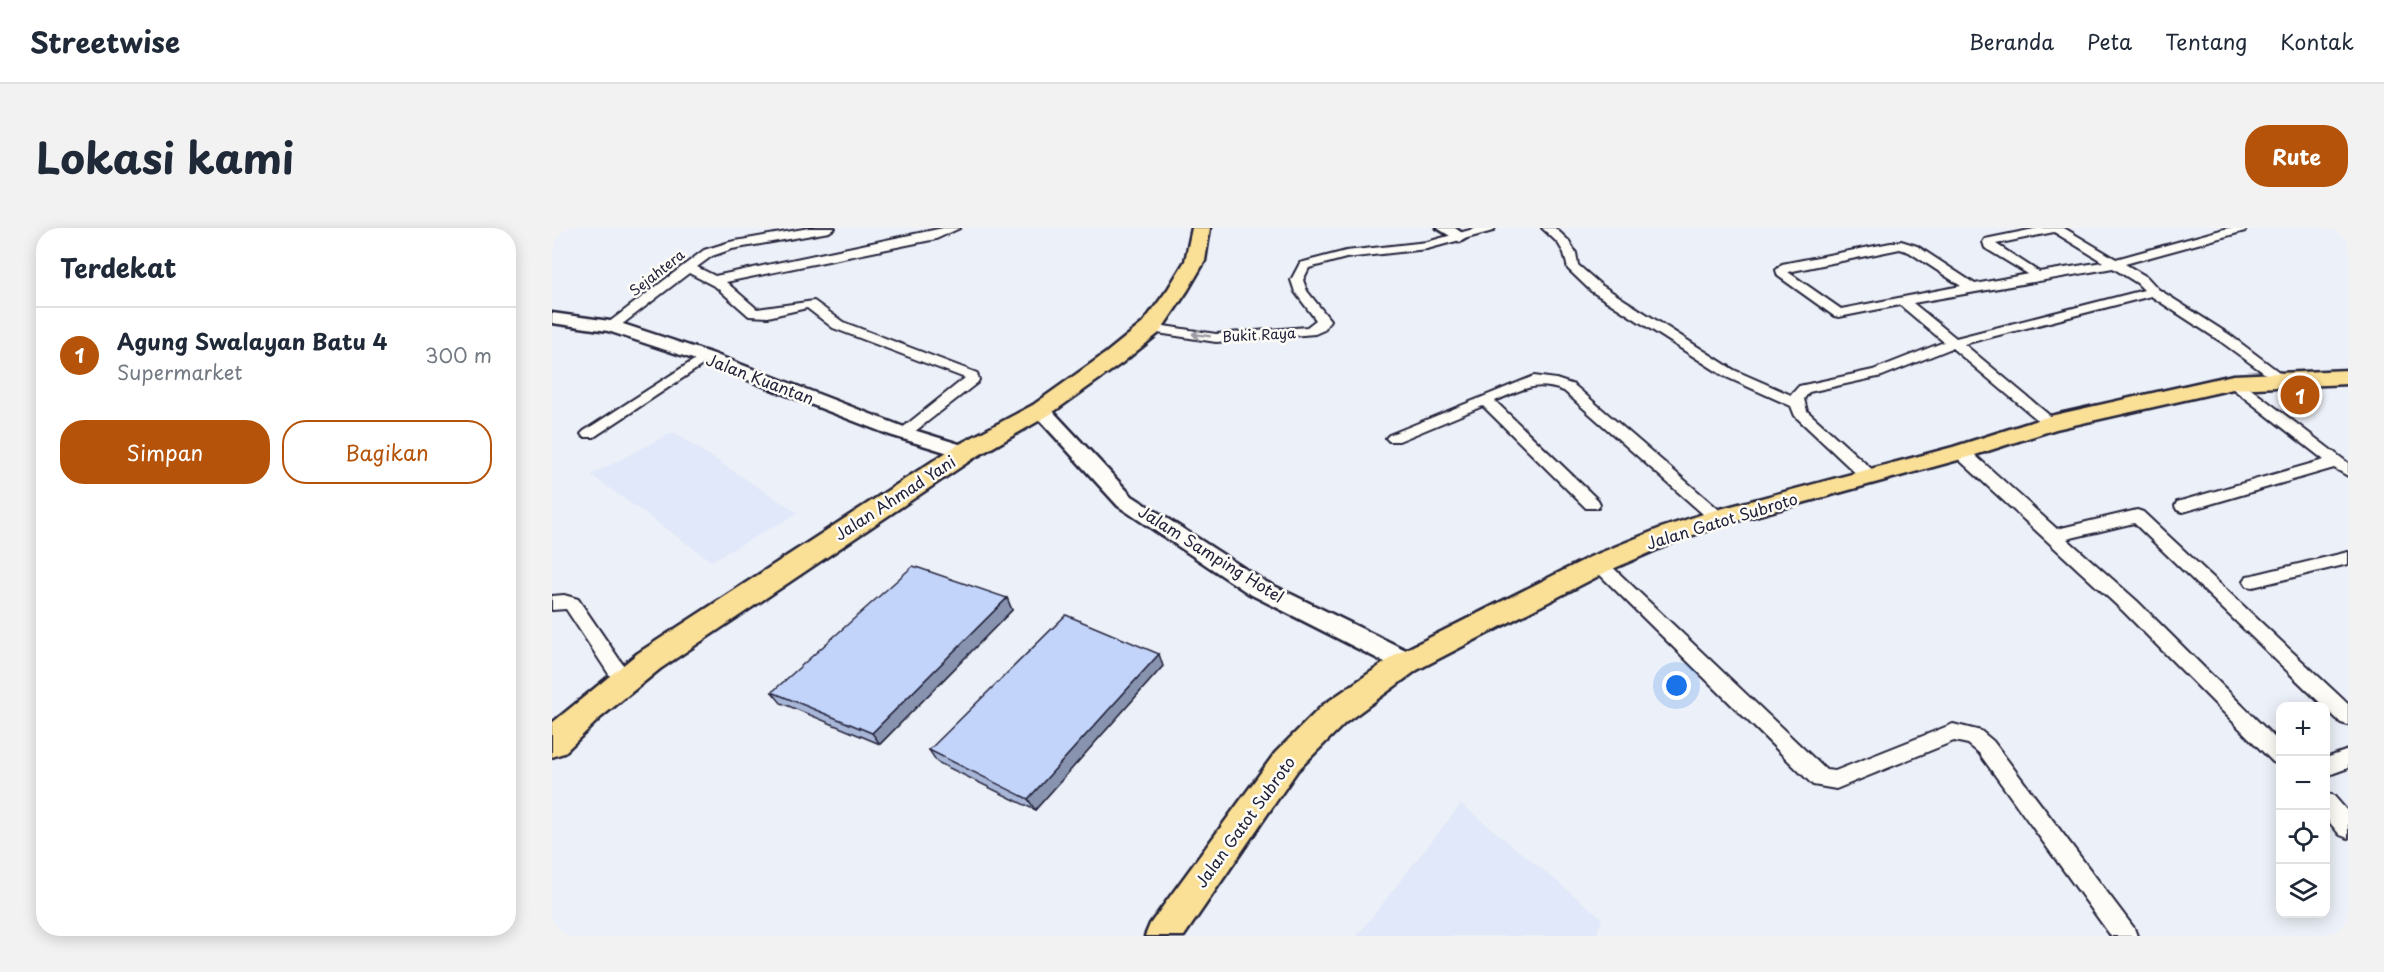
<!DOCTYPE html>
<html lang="id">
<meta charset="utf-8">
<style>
:root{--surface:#fff;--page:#f2f2f3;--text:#1f2937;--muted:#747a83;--line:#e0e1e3;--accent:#b45309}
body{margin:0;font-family:"Playpen Sans",sans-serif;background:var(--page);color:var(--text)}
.controls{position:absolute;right:18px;bottom:18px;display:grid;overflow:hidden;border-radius:12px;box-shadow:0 3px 15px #0003}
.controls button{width:54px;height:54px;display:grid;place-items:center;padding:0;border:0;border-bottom:2px solid var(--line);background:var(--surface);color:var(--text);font:30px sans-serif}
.you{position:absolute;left:1125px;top:458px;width:21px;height:21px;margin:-15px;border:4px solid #fff;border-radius:50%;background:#1a73e8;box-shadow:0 0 0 9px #1a73e833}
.badge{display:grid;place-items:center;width:39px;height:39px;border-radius:50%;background:var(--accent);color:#fff;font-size:20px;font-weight:700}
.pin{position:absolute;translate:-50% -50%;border:3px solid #fff;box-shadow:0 2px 6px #0006}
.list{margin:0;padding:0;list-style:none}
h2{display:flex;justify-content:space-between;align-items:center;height:78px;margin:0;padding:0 24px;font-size:26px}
h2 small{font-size:20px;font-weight:400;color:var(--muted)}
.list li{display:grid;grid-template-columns:39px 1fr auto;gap:18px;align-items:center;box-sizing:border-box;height:96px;padding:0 24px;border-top:2px solid var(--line)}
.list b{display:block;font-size:22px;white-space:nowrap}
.list p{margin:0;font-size:20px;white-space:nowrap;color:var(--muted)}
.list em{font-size:20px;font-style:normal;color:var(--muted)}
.actions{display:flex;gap:12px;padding:18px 24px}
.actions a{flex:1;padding:14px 0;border:2px solid var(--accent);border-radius:24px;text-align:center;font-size:21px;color:var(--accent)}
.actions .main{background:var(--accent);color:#fff}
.icon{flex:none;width:33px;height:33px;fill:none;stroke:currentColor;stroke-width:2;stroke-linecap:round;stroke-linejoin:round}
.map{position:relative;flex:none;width:1796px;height:708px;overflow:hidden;border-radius:24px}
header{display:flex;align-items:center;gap:36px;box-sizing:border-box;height:84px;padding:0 30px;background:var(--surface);border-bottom:2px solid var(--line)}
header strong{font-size:28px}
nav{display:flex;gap:33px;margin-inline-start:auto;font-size:21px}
.intro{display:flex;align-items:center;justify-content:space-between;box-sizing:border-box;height:144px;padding:0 36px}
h1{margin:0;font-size:42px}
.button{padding:15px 27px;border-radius:24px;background:var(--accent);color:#fff;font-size:21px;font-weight:700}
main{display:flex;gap:36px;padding:0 36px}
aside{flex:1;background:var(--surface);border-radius:24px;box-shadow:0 3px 15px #0003}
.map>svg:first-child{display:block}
.built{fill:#e0e8f9}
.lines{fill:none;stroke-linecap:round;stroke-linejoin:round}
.minor-casing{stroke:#22223b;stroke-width:4}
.tertiary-casing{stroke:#22223b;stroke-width:5}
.primary-casing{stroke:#22223b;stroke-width:5}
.trunk-casing{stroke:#22223b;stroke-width:5}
.minor{fill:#fdfcf7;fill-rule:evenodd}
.tertiary{fill:#fdfcf7;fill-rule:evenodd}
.primary{fill:#fadf96;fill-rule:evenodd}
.trunk{fill:#fadf96;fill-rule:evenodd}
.wall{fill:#a8b6d7;stroke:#22223b;stroke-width:1.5}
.shaded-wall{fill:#8894af;stroke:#22223b;stroke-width:1.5}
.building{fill:#c3d4fa;stroke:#22223b;stroke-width:1.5}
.oneway{stroke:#9a9aa2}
.labels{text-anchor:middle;stroke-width:5;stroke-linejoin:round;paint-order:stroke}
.far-street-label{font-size:14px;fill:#22223b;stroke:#fdfcf7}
.street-label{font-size:16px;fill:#22223b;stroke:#fdfcf7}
</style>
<header>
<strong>Streetwise</strong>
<nav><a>Beranda</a><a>Peta</a><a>Tentang</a><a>Kontak</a></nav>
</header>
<div class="intro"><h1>Lokasi kami</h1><a class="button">Rute</a></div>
<main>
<aside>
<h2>Terdekat<small></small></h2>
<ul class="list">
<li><span class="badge">1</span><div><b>Agung Swalayan Batu 4</b><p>Supermarket</p></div><em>300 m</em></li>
</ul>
<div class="actions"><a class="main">Simpan</a><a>Bagikan</a></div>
</aside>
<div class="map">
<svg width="1796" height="708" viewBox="0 0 1796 708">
<rect width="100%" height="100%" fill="#ecf0f8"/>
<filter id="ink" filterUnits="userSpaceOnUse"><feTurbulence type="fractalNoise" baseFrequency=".0167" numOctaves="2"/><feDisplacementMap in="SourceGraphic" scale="12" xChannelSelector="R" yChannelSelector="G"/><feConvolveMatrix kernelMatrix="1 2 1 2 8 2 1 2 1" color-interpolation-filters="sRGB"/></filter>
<g filter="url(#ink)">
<g class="built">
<path d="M121,204l125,81 -87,48 -120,-86z"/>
<path d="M909,576l141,114 -6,18h-239z"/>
</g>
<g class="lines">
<defs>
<g id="minor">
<path d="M257,0h26l-6,4 -97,17 -20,7 -15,11 18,9 228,-48h17l-24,11 -210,43 31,27 57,-8 29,21 134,51 2,7 -2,3 -68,53h-10l-3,-3 69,-55 -132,-50 -26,-20 -39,9 -19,-1 -33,-29 -27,-14 -73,56 -5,1 -7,-4 100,-76 26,-8z"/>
<path d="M925,0h18l-2,3 -66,18 -81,9 -37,10 -6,12 4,11 23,29 -6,10 -9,4 -99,8 -65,-10 -7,-4 7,-4 65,10 91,-7 9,-7 -21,-28 -4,-12 9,-17 46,-12 81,-9z"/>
<path d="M990,0h13l14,13 7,12 2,12 23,20 133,85 57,25 8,-9 74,-16 71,-28 -44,-37 -61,12 -5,-1 -56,-40 -2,-6 6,-6 119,-23 16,5 58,38 53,-10 -43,-26 -2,-6 2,-3 54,-11h25l52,31 112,-31h19l-2,3 -120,33 22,13 11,12 72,46 57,43 -7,4 -5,-1 -55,-40 -69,-45 -187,48 91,76 3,3 -3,3h-10l-93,-78 -70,28 -73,16 -5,7 3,12 69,62 2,4 -2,4h-12l-69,-65 -4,-10 -67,-30 -133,-85 -23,-22 -4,-16 -6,-10zM1502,4l49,30 -64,10 -43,-28zM1348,21l9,3 52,34 -120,23 -53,-37zM1561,40l24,15 7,7 -188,48 -43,-35z"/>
<path d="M153,125l5,1 2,3 -2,3 -116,77h-10l-3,-3 3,-3z"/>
<path d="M982,148l22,3 18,6 150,129 2,4 -2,4h-12l-148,-131c-30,-11 -42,-1 -69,10l103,99 2,4 -2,4h-12l-103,-102 -84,35h-10l-3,-3 3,-3z"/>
<path d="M1681,150l5,1 110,84v13l-14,-8 -151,44 -6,-2 -2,-4 2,-4 147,-42 -96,-75 -2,-3z"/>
<path d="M1409,219l6,1 90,81 80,-19 6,2 205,192v21l-7,-2 -207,-200 -67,16 70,62 143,142v22l-7,-3 -150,-151 -168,-155 -2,-4 2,-4z"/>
<path d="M1796,324v12l-95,23 -6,-1 -3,-5 3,-5 6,-1z"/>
<path d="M1047,330l6,2 221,210 9,1 118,-47 28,7 12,10 141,187 3,8h-26l-132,-183 -11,-9 -14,-3 -118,48 -23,-4 -220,-217 -3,-4 3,-4z"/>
<path d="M12,367l14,4 52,76 3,5 -3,5 -7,3 -7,-3 -50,-76 -14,1v-14z"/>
<path d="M1796,522v18l-22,8v-18z"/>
<path d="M1774,565l8,3 14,16v26l-8,-3 -14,-17z"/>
</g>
<g id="tertiary">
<path d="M885,0h18l13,9 -8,5z"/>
<path d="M0,85l65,9 94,31 193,74 68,21 3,4 -3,4 -7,2 -75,-23 -191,-74 -91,-30 -56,-8z"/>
<path d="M489,176l7,2 84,90 132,85 152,74 3,7 -3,7 -9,2 -9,-2 -150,-76 -130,-87 -84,-92 -2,-4 2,-4z"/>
</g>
<path id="primary" d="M1796,142v14l-115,5 -177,40 -87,28 -243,67 -47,16 -71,31 -191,99 -72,53 -48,48 -113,165h-39l5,-12 125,-171 48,-48 74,-51 193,-97 71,-29 48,-16 244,-65 97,-31 183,-41z"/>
<path id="trunk" d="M640,0h18l-5,33 -17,29 -29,43 -37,30 -73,52 -75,43 -314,211 -60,49 -36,35 -12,4v-34l86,-70 318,-207 77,-41 73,-52 37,-30 25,-34 17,-28z"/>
</defs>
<use href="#minor" class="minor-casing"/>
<use href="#tertiary" class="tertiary-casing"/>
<use href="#primary" class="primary-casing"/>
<use href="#trunk" class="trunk-casing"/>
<use href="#minor" class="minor"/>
<use href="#tertiary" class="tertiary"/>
<use href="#primary" class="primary"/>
<use href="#trunk" class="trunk"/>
</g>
<g class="wall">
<path d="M455,370l5,12 -132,134 -99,-41 -9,-11z"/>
<path d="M611,438l-128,144 -98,-48 -8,-12z"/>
</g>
<g class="shaded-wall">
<path d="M455,370l5,12 -132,134 -8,-11z"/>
<path d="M607,426l4,12 -128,144 -7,-11z"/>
</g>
<g class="building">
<path d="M361,338l94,32 -135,135 -100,-41z"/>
<path d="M514,387l93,39 -131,145 -99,-49z"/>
</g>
<defs><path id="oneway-shaft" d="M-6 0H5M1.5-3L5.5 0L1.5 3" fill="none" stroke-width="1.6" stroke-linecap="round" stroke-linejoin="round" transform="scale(1.5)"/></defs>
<use class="oneway" href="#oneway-shaft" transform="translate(649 107) rotate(-172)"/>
</g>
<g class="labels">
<g class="far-street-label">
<text transform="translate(105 45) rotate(-38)" y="5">Sejahtera</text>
<text transform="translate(707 107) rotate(-3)" y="5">Bukit Raya</text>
</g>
<g class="street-label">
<text transform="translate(208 151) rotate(21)" y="6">Jalan Kuantan</text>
<text transform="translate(343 270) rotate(-33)" y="6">Jalan Ahmad Yani</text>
<text transform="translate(1170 293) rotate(-17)" y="6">Jalan Gatot Subroto</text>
<text transform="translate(659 326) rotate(32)" y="6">Jalam Samping Hotel</text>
<text transform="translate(693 594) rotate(-54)" y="6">Jalan Gatot Subroto</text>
</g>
</g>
</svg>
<div class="controls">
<button>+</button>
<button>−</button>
<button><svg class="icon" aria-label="locate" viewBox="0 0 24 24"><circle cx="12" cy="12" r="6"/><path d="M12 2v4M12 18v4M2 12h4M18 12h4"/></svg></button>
<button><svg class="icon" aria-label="layers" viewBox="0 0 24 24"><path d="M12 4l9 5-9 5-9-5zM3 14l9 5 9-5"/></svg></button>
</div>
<div class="you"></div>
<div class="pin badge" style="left:1748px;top:167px">1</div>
</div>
</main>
